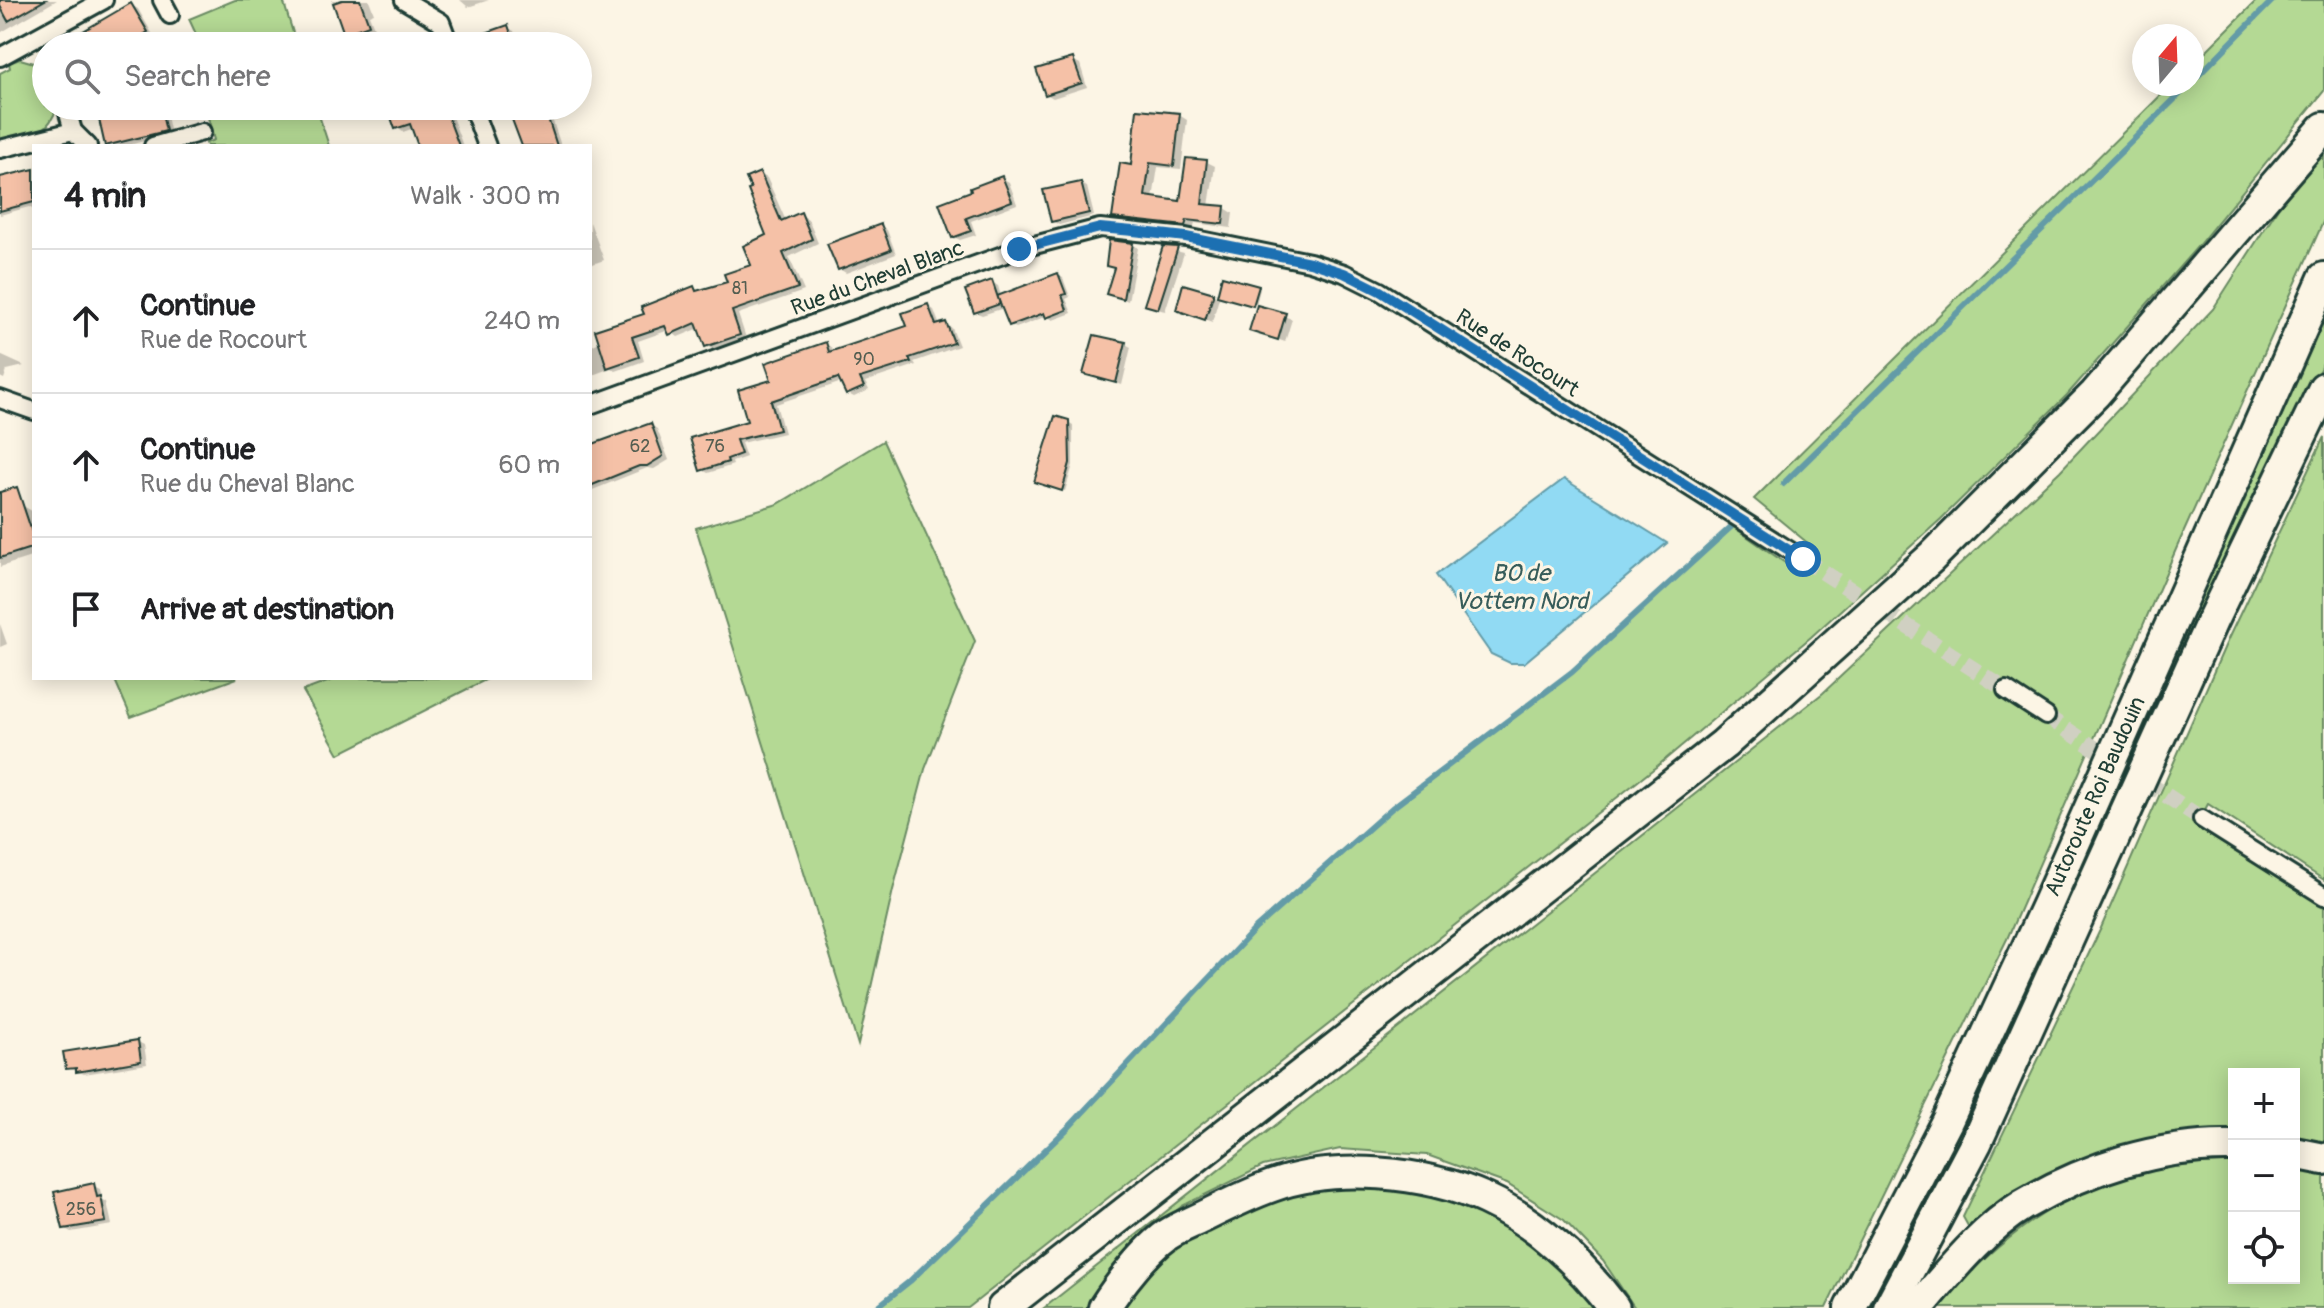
<!DOCTYPE html>
<meta charset="utf-8">
<style>
:root{--surface:#fff;--page:#f6f6f6;--text:#202124;--muted:#757577;--line:#e0e0e0}
body{margin:0;font-family:Pangolin,sans-serif;background:var(--page);color:var(--text)}
.controls{position:absolute;right:24px;bottom:24px;display:grid;overflow:hidden;border-radius:0px;box-shadow:0 4px 20px #0003}
.controls button{width:72px;height:72px;display:grid;place-items:center;padding:0;border:0;border-bottom:2px solid var(--line);background:var(--surface);color:var(--text);font:40px sans-serif}
.compass{position:absolute;left:2132px;top:24px;width:72px;height:72px;border-radius:50%;background:var(--surface);box-shadow:0 4px 20px #0003;rotate:19deg}
.stop{position:absolute;width:24px;height:24px;margin:-18px;border:6px solid #1f6fb2;border-radius:50%;background:#fff}
.stop.end{background:#1f6fb2;border-color:#fff;box-shadow:0 2px 8px #0008}
.list{margin:0;padding:0;list-style:none}
h2{display:flex;justify-content:space-between;align-items:center;height:104px;margin:0;padding:0 32px;font-size:34px}
h2 small{font-size:26px;font-weight:400;color:var(--muted)}
.list li{display:grid;grid-template-columns:52px 1fr auto;gap:24px;align-items:center;box-sizing:border-box;height:144px;padding:0 32px;border-top:2px solid var(--line)}
.list b{display:block;font-size:30px;white-space:nowrap}
.list p{margin:0;font-size:26px;white-space:nowrap;color:var(--muted)}
.list em{font-size:26px;font-style:normal;color:var(--muted)}
.icon{flex:none;width:44px;height:44px;fill:none;stroke:currentColor;stroke-width:2;stroke-linecap:round;stroke-linejoin:round}
.map{position:relative;flex:none;width:2324px;height:1308px;overflow:hidden}
.search{position:absolute;background:var(--surface);box-shadow:0 4px 20px #0003;left:32px;top:32px;width:560px;height:88px;display:flex;align-items:center;gap:20px;box-sizing:border-box;padding:0 28px;border-radius:44px;color:var(--muted);font-size:30px}
.panel{position:absolute;background:var(--surface);box-shadow:0 4px 20px #0003;left:32px;top:144px;width:560px;height:536px;border-radius:0px}
.map>svg:first-child{display:block}
.green{fill:#b4d994;stroke:#6a8b64;stroke-width:2}
.water{fill:#91daf3;stroke:#639ba7;stroke-width:2}
.shadow{fill:#0003}
.lines{fill:none;stroke-linecap:round;stroke-linejoin:round}
.stream{stroke:#639ba7;stroke-width:6}
.building{fill:#f5c1a7;stroke:#1f3d34;stroke-width:2}
.minor-tunnel{stroke:#d0d0c2;stroke-width:16;stroke-dasharray:16 8;stroke-linecap:butt}
.minor-casing{stroke:#1f3d34;stroke-width:22}
.motorway-casing{stroke:#1f3d34;stroke-width:36}
.minor{stroke:#fcf5e5;stroke-width:16}
.motorway{stroke:#fcf5e5;stroke-width:30}
.route{stroke:#1f6fb2;stroke-width:10}
.labels{text-anchor:middle;stroke-width:6;stroke-linejoin:round;paint-order:stroke}
.number-label{font-size:18px;fill:#545e51}
.street-label{font-size:22px;fill:#1f3d34;stroke:#fcf5e5}
.water-label{font-size:24px;font-style:italic;fill:#365c5a;stroke:#fcf5e5}
</style>
<div class="map">
<svg width="2324" height="1308" viewBox="0 0 2324 1308">
<rect width="100%" height="100%" fill="#fcf5e5"/>
<filter id="ink" filterUnits="userSpaceOnUse"><feTurbulence type="fractalNoise" baseFrequency=".0125" numOctaves="2"/><feDisplacementMap in="SourceGraphic" scale="16" xChannelSelector="R" yChannelSelector="G"/><feConvolveMatrix kernelMatrix="1 2 1 2 8 2 1 2 1" color-interpolation-filters="sRGB"/></filter>
<g filter="url(#ink)">
<g class="green">
<path d="M235,0h48l14,46h-108l-2,-7 9,-5 -7,-15z"/>
<path d="M2257,0h67v91l-126,155 -131,149 -126,124 -130,118 -150,126 -693,545h-92l34,-27 160,-155 186,-198 136,-120 180,-136 160,-146 62,43 21,-20 -61,-50 418,-415h20v-19z"/>
<path d="M20,59l21,6 5,6v35h11c-8,31 -30,30 -57,37v-70l10,-5 -1,-5z"/>
<path d="M205,106h111l13,40h-122l-1,-3 8,-3z"/>
<path d="M2324,150v70l-147,327 -170,392 -181,369h-191l-32,-47 -39,-41 -57,-36 -80,-29 -87,-6 -77,17 -81,40 -49,41 -34,39 -11,22h-44l779,-615 237,-222 153,-162 65,-101z"/>
<path d="M2324,308v53l-34,67 -325,709 -89,171h-14z"/>
<path d="M2324,437v443l-116,-76 -12,23 128,80v244l-30,-6v-71h-60v65l-256,87h-10l-5,-9 138,-289 128,-291z"/>
<path d="M883,441l92,200 -50,128 -32,121 -35,155 -162,-517 82,-24z"/>
<path d="M114,678h123l-106,39z"/>
<path d="M338,678h151l-150,76 -36,-63z"/>
<path d="M2200,1161h34v117h60v-110l30,8v132h-389c62,-66 120,-115 210,-138 18,-5 37,-6 55,-9z"/>
<path d="M1388,1179l131,46 84,83h-482l34,-45 34,-27 78,-42z"/>
</g>
<path class="water" d="M1564,479l103,64 -143,120h-14l-19,-9 -55,-79z"/>
<g class="shadow">
<path d="M0,0h57l-57,33z"/>
<path d="M332,0h37l5,13 -5,2 5,13 -22,9 -6,-4z"/>
<path d="M460,0h29l-21,7z"/>
<path d="M131,5l7,4 15,26 -18,11h-48z"/>
<path d="M507,27l7,4 5,15h-31z"/>
<path d="M406,38l7,8h-30z"/>
<path d="M1073,60l7,4 7,23 -34,11 -7,-4z"/>
<path d="M146,106l19,1 6,27 -46,12 -18,-1z"/>
<path d="M389,106h59l15,40h-43l-6,-18 -11,4 -6,-4z"/>
<path d="M510,106h38l13,40h-40l3,-1z"/>
<path d="M1179,115l8,5 -6,49 -23,-2 -5,32 29,5 25,-42 8,4 -6,40 16,2 8,5 -2,15 -36,-5 -2,6 -71,-7 -8,-5 19,-50z"/>
<path d="M34,172v38l-5,-3 -29,8v-34z"/>
<path d="M760,174l7,4 19,43 15,-6 7,4 10,24 -29,14 15,34 -66,23 8,24 -32,12 -7,-4 -7,-18 -22,9 -9,-7 -31,11 6,20 -28,10 -5,-3 -21,8v-29l104,-59 7,4 28,-8 24,-18 15,-30z"/>
<path d="M1002,178l7,4 8,22 -46,17 5,14 -16,5 -6,-3 -12,-33z"/>
<path d="M1081,184l6,3 7,29 -35,9 -7,-4z"/>
<path d="M590,222l14,38 -14,5z"/>
<path d="M881,226l6,4 9,24 -50,19 -7,-4z"/>
<path d="M1133,244l5,4 -10,53 -20,-8z"/>
<path d="M1164,248l20,5 -19,58 -12,-3z"/>
<path d="M1057,275l6,3 7,19 -4,2 6,14 -19,7 -6,-4 -31,12 -6,-3 -6,-17 -22,7 -7,-3 17,-30 6,4 3,10z"/>
<path d="M1258,287l2,2 -4,15 -37,-10z"/>
<path d="M1213,295l5,3 1,-3v3l-7,24 -34,-13z"/>
<path d="M928,306l6,4 6,16 6,-2 6,4 7,18 -45,16 2,3 -51,17 4,8 -15,7 -6,-3 -6,-12 -66,22 8,29 -43,10 5,14 -14,5 1,3 -25,8 -7,-4 49,-47 23,-40 53,-38 6,4 1,5 77,-26z"/>
<path d="M1263,309l29,10 -7,23 -33,-12z"/>
<path d="M1125,344l6,3 -9,38 -36,-12z"/>
<path d="M0,355l24,11 -17,4 -3,9 -4,-2z"/>
<path d="M1068,422l5,3v40l-8,26 -25,-8z"/>
<path d="M651,425l6,4 12,31 -15,9 -7,-1 -57,23v-41z"/>
<path d="M23,506l9,5 2,5v40l-34,11v-22z"/>
<path d="M0,624l7,20 -7,3z"/>
<path d="M138,1042l6,3 3,19 -63,10 -16,-6z"/>
<path d="M94,1186l6,3 2,10 5,3 5,23 -41,7 -7,-4z"/>
</g>
<g class="lines">
<g class="stream">
<path d="M2192,82l81,-82"/>
<path d="M1783,484l407,-400"/>
<path d="M876,1308l34,-27 160,-155 186,-198 136,-120 180,-136 160,-146"/>
</g>
</g>
<g class="building">
<path d="M0,0h45l-37,21 -8,-15z"/>
<path d="M342,0h18l9,25 -25,9 -11,-31z"/>
<path d="M131,3l17,29 -25,14h-38l-7,-12z"/>
<path d="M508,25l7,21h-54l-1,-4z"/>
<path d="M1073,58l9,25 -37,12 -9,-26z"/>
<path d="M136,106h24l6,25 -61,15 -7,-31z"/>
<path d="M387,106h57l15,40h-41l-8,-22 -15,5z"/>
<path d="M507,106h37l13,40h-35z"/>
<path d="M1137,109l43,4 -6,53 -24,-3 -5,33 35,5 6,-43 21,2 -5,44 23,2 -2,18 -36,-4 -2,6 -73,-8 8,-55 11,2z"/>
<path d="M34,169v33l-34,9v-34z"/>
<path d="M760,172l21,49 20,-9 11,27 -29,14 15,35 -66,23 8,24 -35,12 -9,-24 -27,12 -4,-9 -33,11 7,20 -32,11 -12,-38 49,-16 -3,-7 53,-21 2,5 31,-9 -3,-8 27,-9 -8,-19 23,-11 -18,-45 3,-1 -5,-11z"/>
<path d="M1002,176l10,25 -46,17 5,13 -19,7 -13,-35 32,-12 -1,-3z"/>
<path d="M1081,182l8,31 -38,9 -8,-32z"/>
<path d="M881,224l10,26 -53,20 -11,-26z"/>
<path d="M1109,240l24,3 -10,56 -17,-5 8,-26 -8,-2z"/>
<path d="M1163,246l15,1 -20,62 -14,-4z"/>
<path d="M1058,273l8,21 -4,1 5,15 -21,8 -2,-5 -35,13 -12,-30z"/>
<path d="M1222,276l37,10 -6,20 -36,-10z"/>
<path d="M992,280l8,24 -26,9 -9,-23z"/>
<path d="M1183,284l31,9 -9,27 -29,-10z"/>
<path d="M928,304l8,21 10,-3 8,21 -45,15 2,4 -51,16 4,9 -18,8 -8,-17 -67,23 8,29 -43,10 5,14 -14,5 1,3 -28,9 -10,-33 57,-17 -9,-31 33,-10 -6,-17 61,-21 3,10 78,-26 -5,-13z"/>
<path d="M1257,305l29,8 -8,27 -29,-9z"/>
<path d="M1094,335l32,7 -10,41 -33,-9z"/>
<path d="M1055,416l14,4 1,43 -8,28 -28,-9z"/>
<path d="M651,423l12,33 -16,10h-8l-49,20v-41z"/>
<path d="M17,487l17,51v9l-34,11v-66z"/>
<path d="M138,1040l3,21 -65,11v-4l-10,1 -3,-17z"/>
<path d="M94,1183l3,14 4,-1 5,26 -43,7 -9,-37z"/>
</g>
<g class="lines">
<g class="minor-tunnel">
<path d="M1803,559l203,131"/>
<path d="M2046,716l156,103"/>
</g>
<defs>
<g id="minor">
<path d="M162,0l8,15"/>
<path d="M404,0l37,22 9,24"/>
<path d="M0,57l104,-57"/>
<path d="M66,106l7,25 15,15"/>
<path d="M472,106l15,40"/>
<path d="M153,146l49,-14"/>
<path d="M0,149l73,-18"/>
<path d="M0,399l34,12"/>
<path d="M590,405l429,-156 81,-21 86,9 124,25 34,11 36,18 423,268"/>
<path d="M2006,690l40,26"/>
<path d="M2202,819l122,77"/>
</g>
<g id="motorway">
<path d="M2294,1153l30,6"/>
<path d="M1003,1308l721,-564 208,-187 163,-163 229,-266"/>
<path d="M1104,1308c14,-22 42,-58 63,-73 12,-8 26,-13 38,-19 22,-11 44,-22 67,-30 63,-23 153,-15 214,13 50,23 95,65 128,109"/>
<path d="M1850,1308l97,-187 100,-216 277,-627"/>
<path d="M1889,1308l87,-165 236,-522 112,-233"/>
<path d="M1918,1308c30,-35 65,-79 105,-103 63,-37 138,-61 211,-59"/>
</g>
</defs>
<use href="#minor" class="minor-casing"/>
<use href="#motorway" class="motorway-casing"/>
<use href="#minor" class="minor"/>
<use href="#motorway" class="motorway"/>
</g>
</g>
<g class="lines" filter="url(#ink)">
<path class="route" d="M1019,249l81,-21 33,3 53,6 124,25 34,11 36,18 423,268"/>
</g>
<g class="labels">
<g class="number-label">
<text x="740" y="294">81</text>
<text x="864" y="365">90</text>
<text x="640" y="452">62</text>
<text x="715" y="452">76</text>
<text x="81" y="1215">256</text>
</g>
<g class="street-label">
<text transform="translate(877 277) rotate(-20)" y="8">Rue du Cheval Blanc</text>
<text transform="translate(1518 352) rotate(33)" y="8">Rue de Rocourt</text>
<text transform="translate(2094 796) rotate(-66)" y="8">Autoroute Roi Baudouin</text>
</g>
<g class="water-label">
<text x="1521" y="581">BO de<tspan x="1521" dy="28">Vottem Nord</tspan></text>
</g>
</g>
</svg>
<div class="controls">
<button>+</button>
<button>−</button>
<button><svg class="icon" aria-label="locate" viewBox="0 0 24 24"><circle cx="12" cy="12" r="6"/><path d="M12 2v4M12 18v4M2 12h4M18 12h4"/></svg></button>
</div>
<svg class="compass" viewBox="-18 -18 36 36"><path d="M0-13l5 13h-10z" fill="#e53935"/><path d="M0 13l5-13h-10z" fill="#757577"/></svg>
<div class="stop" style="left:1803px;top:559px"></div>
<div class="stop end" style="left:1019px;top:249px"></div>
<div class="search"><svg class="icon" aria-label="search" viewBox="0 0 24 24"><circle cx="10" cy="10" r="6"/><path d="M15 15l6 6"/></svg>Search here</div>
<section class="panel">
<h2>4 min<small>Walk · 300 m</small></h2>
<ul class="list">
<li><svg class="icon" aria-label="ahead" viewBox="0 0 24 24"><path d="M12 20V5M6 11l6-6 6 6"/></svg><div><b>Continue</b><p>Rue de Rocourt</p></div><em>240 m</em></li>
<li><svg class="icon" aria-label="ahead" viewBox="0 0 24 24"><path d="M12 20V5M6 11l6-6 6 6"/></svg><div><b>Continue</b><p>Rue du Cheval Blanc</p></div><em>60 m</em></li>
<li><svg class="icon" aria-label="arrive" viewBox="0 0 24 24"><path d="M6 21V4h12l-3 4 3 4H6"/></svg><div><b>Arrive at destination</b></div></li>
</ul>
</section>
</div>
